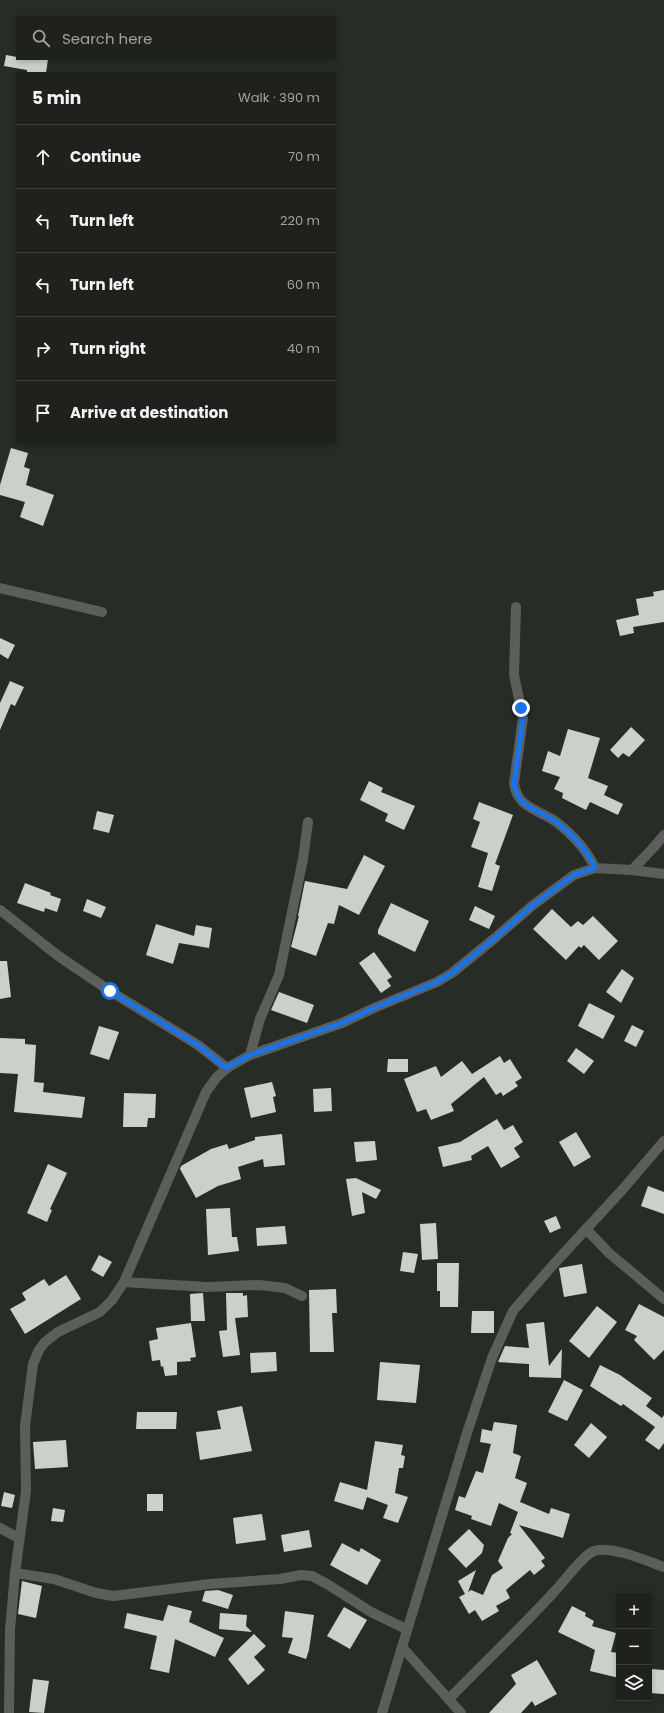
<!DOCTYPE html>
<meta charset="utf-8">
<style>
:root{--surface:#1e211c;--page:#262925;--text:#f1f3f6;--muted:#a1a3a3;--line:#3c3e3b}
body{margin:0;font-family:Poppins,sans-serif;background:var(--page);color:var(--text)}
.controls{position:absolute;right:12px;bottom:12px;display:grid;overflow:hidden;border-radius:0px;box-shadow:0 2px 6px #0003}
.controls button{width:36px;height:36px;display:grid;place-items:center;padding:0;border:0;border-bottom:1px solid var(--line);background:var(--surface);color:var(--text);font:20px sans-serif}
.stop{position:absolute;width:12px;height:12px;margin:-9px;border:3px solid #1a73e8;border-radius:50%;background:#fff}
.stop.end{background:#1a73e8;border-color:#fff;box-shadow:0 1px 4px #0008}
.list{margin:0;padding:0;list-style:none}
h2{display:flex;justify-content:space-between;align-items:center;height:52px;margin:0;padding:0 16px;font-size:17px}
h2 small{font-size:13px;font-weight:400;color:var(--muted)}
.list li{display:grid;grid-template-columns:26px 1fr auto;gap:12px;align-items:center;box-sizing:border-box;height:64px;padding:0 16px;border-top:1px solid var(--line)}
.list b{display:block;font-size:15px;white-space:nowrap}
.list em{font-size:13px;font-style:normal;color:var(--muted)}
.icon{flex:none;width:22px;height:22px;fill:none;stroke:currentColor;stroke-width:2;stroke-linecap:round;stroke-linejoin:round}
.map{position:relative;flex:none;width:664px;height:1713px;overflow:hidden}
.search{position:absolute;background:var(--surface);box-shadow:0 2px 6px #0003;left:16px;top:16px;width:320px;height:44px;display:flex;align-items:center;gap:10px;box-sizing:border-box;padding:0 14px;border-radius:0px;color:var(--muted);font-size:15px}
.panel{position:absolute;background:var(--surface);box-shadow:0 2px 6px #0003;left:16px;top:72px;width:320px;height:372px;border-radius:0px}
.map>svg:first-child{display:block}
.building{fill:#cbd1c9}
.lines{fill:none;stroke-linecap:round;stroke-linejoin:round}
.minor{stroke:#5c5e5b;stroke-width:10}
.route{stroke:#1a73e8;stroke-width:5}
</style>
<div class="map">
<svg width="664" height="1713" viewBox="0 0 664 1713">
<rect width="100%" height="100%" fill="#282c26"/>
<g class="building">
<path d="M6,55l11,2v2h31l-2,14h-19v-3l-23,-4z"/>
<path d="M11,448l17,5 -4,14 6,2 -4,16 28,10 -11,31 -23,-9 5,-15 -25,-7v-10z"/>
<path d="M664,590v32l-31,5 1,6 -14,3 -4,-16 23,-5 -3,-16 18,-3 -1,-4z"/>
<path d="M0,638l15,7 -7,14 -8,-5z"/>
<path d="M10,681l14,6 -9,19 -4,-2 -11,26v-27z"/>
<path d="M631,727l14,13 -16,17 -6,-4 -5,5 -8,-8z"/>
<path d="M568,729l32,9 -12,40 20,8 -4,9 19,9 -5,11 -28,-13 -4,8 -24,-12 1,-5 -9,-4 6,-12 -18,-6 6,-20 12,5z"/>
<path d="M369,781l14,7 -2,4 34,14 -11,24 -19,-9 3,-7 -28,-14z"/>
<path d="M479,802l34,13 -18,49 5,2 -8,25 -14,-4 10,-34 -17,-6 9,-25 -7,-3z"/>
<path d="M97,811l17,4 -5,18 -16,-4z"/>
<path d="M364,855l21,11 -26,49 -20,-10 -5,19 -6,-1 -12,33 -25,-9 8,-31h-1l7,-35 42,8z"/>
<path d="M25,883l26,10 -1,2 11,4 -4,13 -12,-4 -1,4 -27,-9z"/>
<path d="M87,899l19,8 -5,11 -18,-7z"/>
<path d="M391,903l38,18 -14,31 -37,-18v-4z"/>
<path d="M475,906l20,10 -6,13 -20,-9z"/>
<path d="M552,909l19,18 7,-6 5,4 10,-9 25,25 -19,19 -15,-15 -3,3 -2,-2 -13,14 -33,-31z"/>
<path d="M156,924l38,12 2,-11 16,3 -3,20 -30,-5 -6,21 -27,-9z"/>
<path d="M374,952l18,25 -5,3 4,6 -10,7 -22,-30z"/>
<path d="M0,961h7l4,36 -11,2z"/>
<path d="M622,969l12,9 -13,25 -15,-11z"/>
<path d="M279,992l35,13 -7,18 -36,-13z"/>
<path d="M589,1003l26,13 -12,23 -25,-13z"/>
<path d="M632,1025l12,6 -8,16 -12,-6z"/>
<path d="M99,1026l20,6 -10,28 -19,-6z"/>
<path d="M0,1038l25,1v5l11,1 -2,37 10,1 -1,9 42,5 -3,21 -68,-6 4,-38 -18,-1z"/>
<path d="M576,1048l18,13 -10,13 -17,-13z"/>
<path d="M500,1056l4,7 6,-4 12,19 -7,4 3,4 -15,10 -2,-4 -5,3 -12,-18 -33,27 3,7 -23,9 -5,-11 -9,3 -13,-33 32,-13 5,11 21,-16 10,13z"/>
<path d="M388,1059h20v13h-21z"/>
<path d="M272,1082l4,14 -3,1 3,15 -25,6 -7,-30z"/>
<path d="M331,1088l1,23 -18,1 -1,-23z"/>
<path d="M124,1093l32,1 -1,24h-7l-1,9h-24z"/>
<path d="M497,1119l7,11 9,-5 10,17 -9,6 6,9 -19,11 -13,-22 -17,10 1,4 -29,7 -5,-20 22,-5z"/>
<path d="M576,1132l15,25 -17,10 -15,-25z"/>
<path d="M282,1134l3,31 -21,2 -1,-8 -25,8 3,12 -23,7 -22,12 -16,-29 1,-3 30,-17 16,-5 2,5 26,-9v-3z"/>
<path d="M375,1141l2,19 -21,2 -2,-20z"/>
<path d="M48,1164l19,9 -17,36 2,1 -5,12 -20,-9z"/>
<path d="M356,1178l25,12 -5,9 -14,-7 3,21 -13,3 -6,-37z"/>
<path d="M648,1186l16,6v22l-23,-8z"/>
<path d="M230,1208l2,29h5l2,14 -31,4 -2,-46z"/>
<path d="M556,1216l5,12 -11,5 -6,-12z"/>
<path d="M436,1223l2,36 -16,1 -2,-36z"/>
<path d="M285,1226l2,18 -30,2 -1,-18z"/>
<path d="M403,1252l15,2 -4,19 -14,-2z"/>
<path d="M99,1255l13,7 -9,15 -12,-7z"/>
<path d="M437,1263h22l-1,44h-18v-16h-3z"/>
<path d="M582,1264l5,29 -23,4 -5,-29z"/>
<path d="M66,1275l15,24 -56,35 -15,-25 16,-9 -4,-7 22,-14 5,7z"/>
<path d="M336,1289l1,24h-5l2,39h-24l-1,-62z"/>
<path d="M203,1293l2,28h-14l-1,-27z"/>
<path d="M226,1293h17v3l4,-1 1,22 -13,1 5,37 -17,2 -4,-26 8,-1z"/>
<path d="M639,1304l25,13v33l-10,10 -20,-20 3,-4 -12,-6z"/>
<path d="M597,1306l20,16 -28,36 -20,-17z"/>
<path d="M472,1311h22v22h-23z"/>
<path d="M544,1322l5,44 13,-17 -1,29 -32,-1v-13l-31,-2 7,-16 24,2 -3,-24z"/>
<path d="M191,1323l5,34 -6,1 1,3 -14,1v13l-12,1 -2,-10 -2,1 -1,-7 -8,1 -3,-20 9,-2 -2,-11z"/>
<path d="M276,1352l1,19 -26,2 -1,-20z"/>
<path d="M380,1362l40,3 -4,38 -39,-3z"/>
<path d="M600,1365l20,10 32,23 -6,8 16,12 2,-3v28l-5,7 -14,-10 10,-13 -32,-23 -2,2 -31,-20z"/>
<path d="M564,1380l19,10 -16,31 -19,-9z"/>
<path d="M242,1406l10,45 -52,9 -4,-28 25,-3 -4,-18z"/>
<path d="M137,1412h40l-1,17h-40z"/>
<path d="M494,1422l23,3 -4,28 8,3 -6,22 12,5 -7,19 29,12 2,-6 19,6 -7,24 -44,-13 26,33 -4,3 4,5 -11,9 -4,-5 -24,20 4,8 -14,8 3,5 -17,10 -7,-11 -6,4 -10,-17 6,-3 -7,-13 18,-11 -8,22 3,-2 12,5 9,-20 11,-7 -5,-7 10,-23 4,-4 -2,-1 8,-21 -19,-9 -8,23 -20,-7 1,-3 -17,-6 4,-14 6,2 11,-27 7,2 8,-29 -11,-2 2,-13 10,2z"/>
<path d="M591,1423l16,14 -18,21 -15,-13z"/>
<path d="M66,1440l2,27 -33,2 -2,-27z"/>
<path d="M375,1441l28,4 -2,10 4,1 -2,12h-4l-4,25 13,4 -10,26 -15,-5 5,-13 -21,-8 -4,13 -29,-9 6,-19 27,8z"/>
<path d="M4,1492l11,3 -3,13 -11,-2z"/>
<rect x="147" y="1494" width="16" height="17"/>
<path d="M53,1508l12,2 -2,12 -12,-1z"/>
<path d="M262,1514l4,26 -30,4 -3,-26z"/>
<path d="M469,1529l15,16 -2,8 -16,15 -18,-19z"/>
<path d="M309,1530l3,17 -28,5 -3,-17z"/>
<path d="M342,1543l17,9 2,-4 20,12 -14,25 -37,-20z"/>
<path d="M22,1581l20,5 -6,32 -18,-4z"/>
<path d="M218,1590l15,5 -5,14 -26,-8 3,-10z"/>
<path d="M168,1605l24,6 -3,11 35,16 -9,19 -40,-18 -6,34 -19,-4 7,-33 -33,-8 3,-15 36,8z"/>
<path d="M572,1606l14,7 -1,3 9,5 -2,5 24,7 -5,19 8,1v25l-29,-7 5,-21 -37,-18z"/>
<path d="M344,1607l23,13 -17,29 -23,-13z"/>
<path d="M285,1611l29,4 -5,35 -3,9 -18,-6 5,-15 -11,-1z"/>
<path d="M220,1613l27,2 -1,11 6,6 -33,-3z"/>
<path d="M254,1634l12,12 -12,11 11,13 -17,15 -20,-26z"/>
<path d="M537,1660l20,34 -22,12 -3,-5 -11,12h-32l27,-29 -5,-9z"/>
<path d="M651,1669l13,1v24l-15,-1z"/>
<path d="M33,1679l16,2 -5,32 -15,-1z"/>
</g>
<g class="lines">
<g class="minor">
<path d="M0,588l102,24"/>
<path d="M516,607l-2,68 9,43 -9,65c3,25 23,26 41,38 17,13 31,27 40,47"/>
<path d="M632,870l22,-23 10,-12"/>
<path d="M0,910l57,45 53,36 88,54 29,23"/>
<path d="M250,1055l10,-36 19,-44 24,-116 5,-37"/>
<path d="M586,1229l23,24 55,46"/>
<path d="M124,1282l83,5 52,-2 26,3 17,8"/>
<path d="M0,1528l19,10"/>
<path d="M15,1573l39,6 42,14 17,3 97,-12 70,-5 21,-4 11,1 15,8 44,28 35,17"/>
<path d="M402,1647l59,66"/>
<path d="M449,1699c35,-36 71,-70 105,-107 9,-9 29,-37 40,-41 17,-6 53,10 70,16"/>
<path d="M9,1713l1,-83 5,-57 11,-82 -1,-65 8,-62 6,-14 6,-8 13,-10 42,-20 12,-12 12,-18 82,-190 10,-14 11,-10 23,-13 92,-32 32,-15 63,-26 15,-9 43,-35 38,-33 41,-30 21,-7 37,2 32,4"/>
<path d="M382,1713l85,-280 25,-75 21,-47 40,-46 70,-76 41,-48"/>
</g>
</g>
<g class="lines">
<path class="route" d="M110,991l88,54 28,23 24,-13 92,-32 32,-15 63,-26 15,-9 43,-35 38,-33 41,-30 21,-7c-9,-20 -23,-34 -40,-47 -18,-12 -38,-13 -41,-38l9,-65 -2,-10"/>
</g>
</svg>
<div class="controls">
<button>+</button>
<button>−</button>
<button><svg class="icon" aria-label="layers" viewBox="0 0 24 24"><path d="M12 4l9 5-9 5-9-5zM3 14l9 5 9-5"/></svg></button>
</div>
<div class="stop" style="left:110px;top:991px"></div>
<div class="stop end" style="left:521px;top:708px"></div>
<div class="search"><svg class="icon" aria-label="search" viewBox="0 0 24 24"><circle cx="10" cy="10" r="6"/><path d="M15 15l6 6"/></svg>Search here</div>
<section class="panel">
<h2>5 min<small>Walk · 390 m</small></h2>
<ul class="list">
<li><svg class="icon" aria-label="ahead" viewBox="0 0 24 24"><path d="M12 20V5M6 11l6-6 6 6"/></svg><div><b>Continue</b></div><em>70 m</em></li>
<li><svg class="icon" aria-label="left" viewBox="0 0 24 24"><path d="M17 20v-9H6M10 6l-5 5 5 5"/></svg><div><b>Turn left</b></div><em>220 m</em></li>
<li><svg class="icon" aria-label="left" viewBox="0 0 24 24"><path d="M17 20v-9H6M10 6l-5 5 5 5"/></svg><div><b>Turn left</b></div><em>60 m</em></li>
<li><svg class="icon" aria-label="right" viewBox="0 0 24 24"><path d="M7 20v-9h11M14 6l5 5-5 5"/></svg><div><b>Turn right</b></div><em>40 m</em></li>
<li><svg class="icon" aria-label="arrive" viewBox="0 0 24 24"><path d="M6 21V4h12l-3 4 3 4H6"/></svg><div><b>Arrive at destination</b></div></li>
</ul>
</section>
</div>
